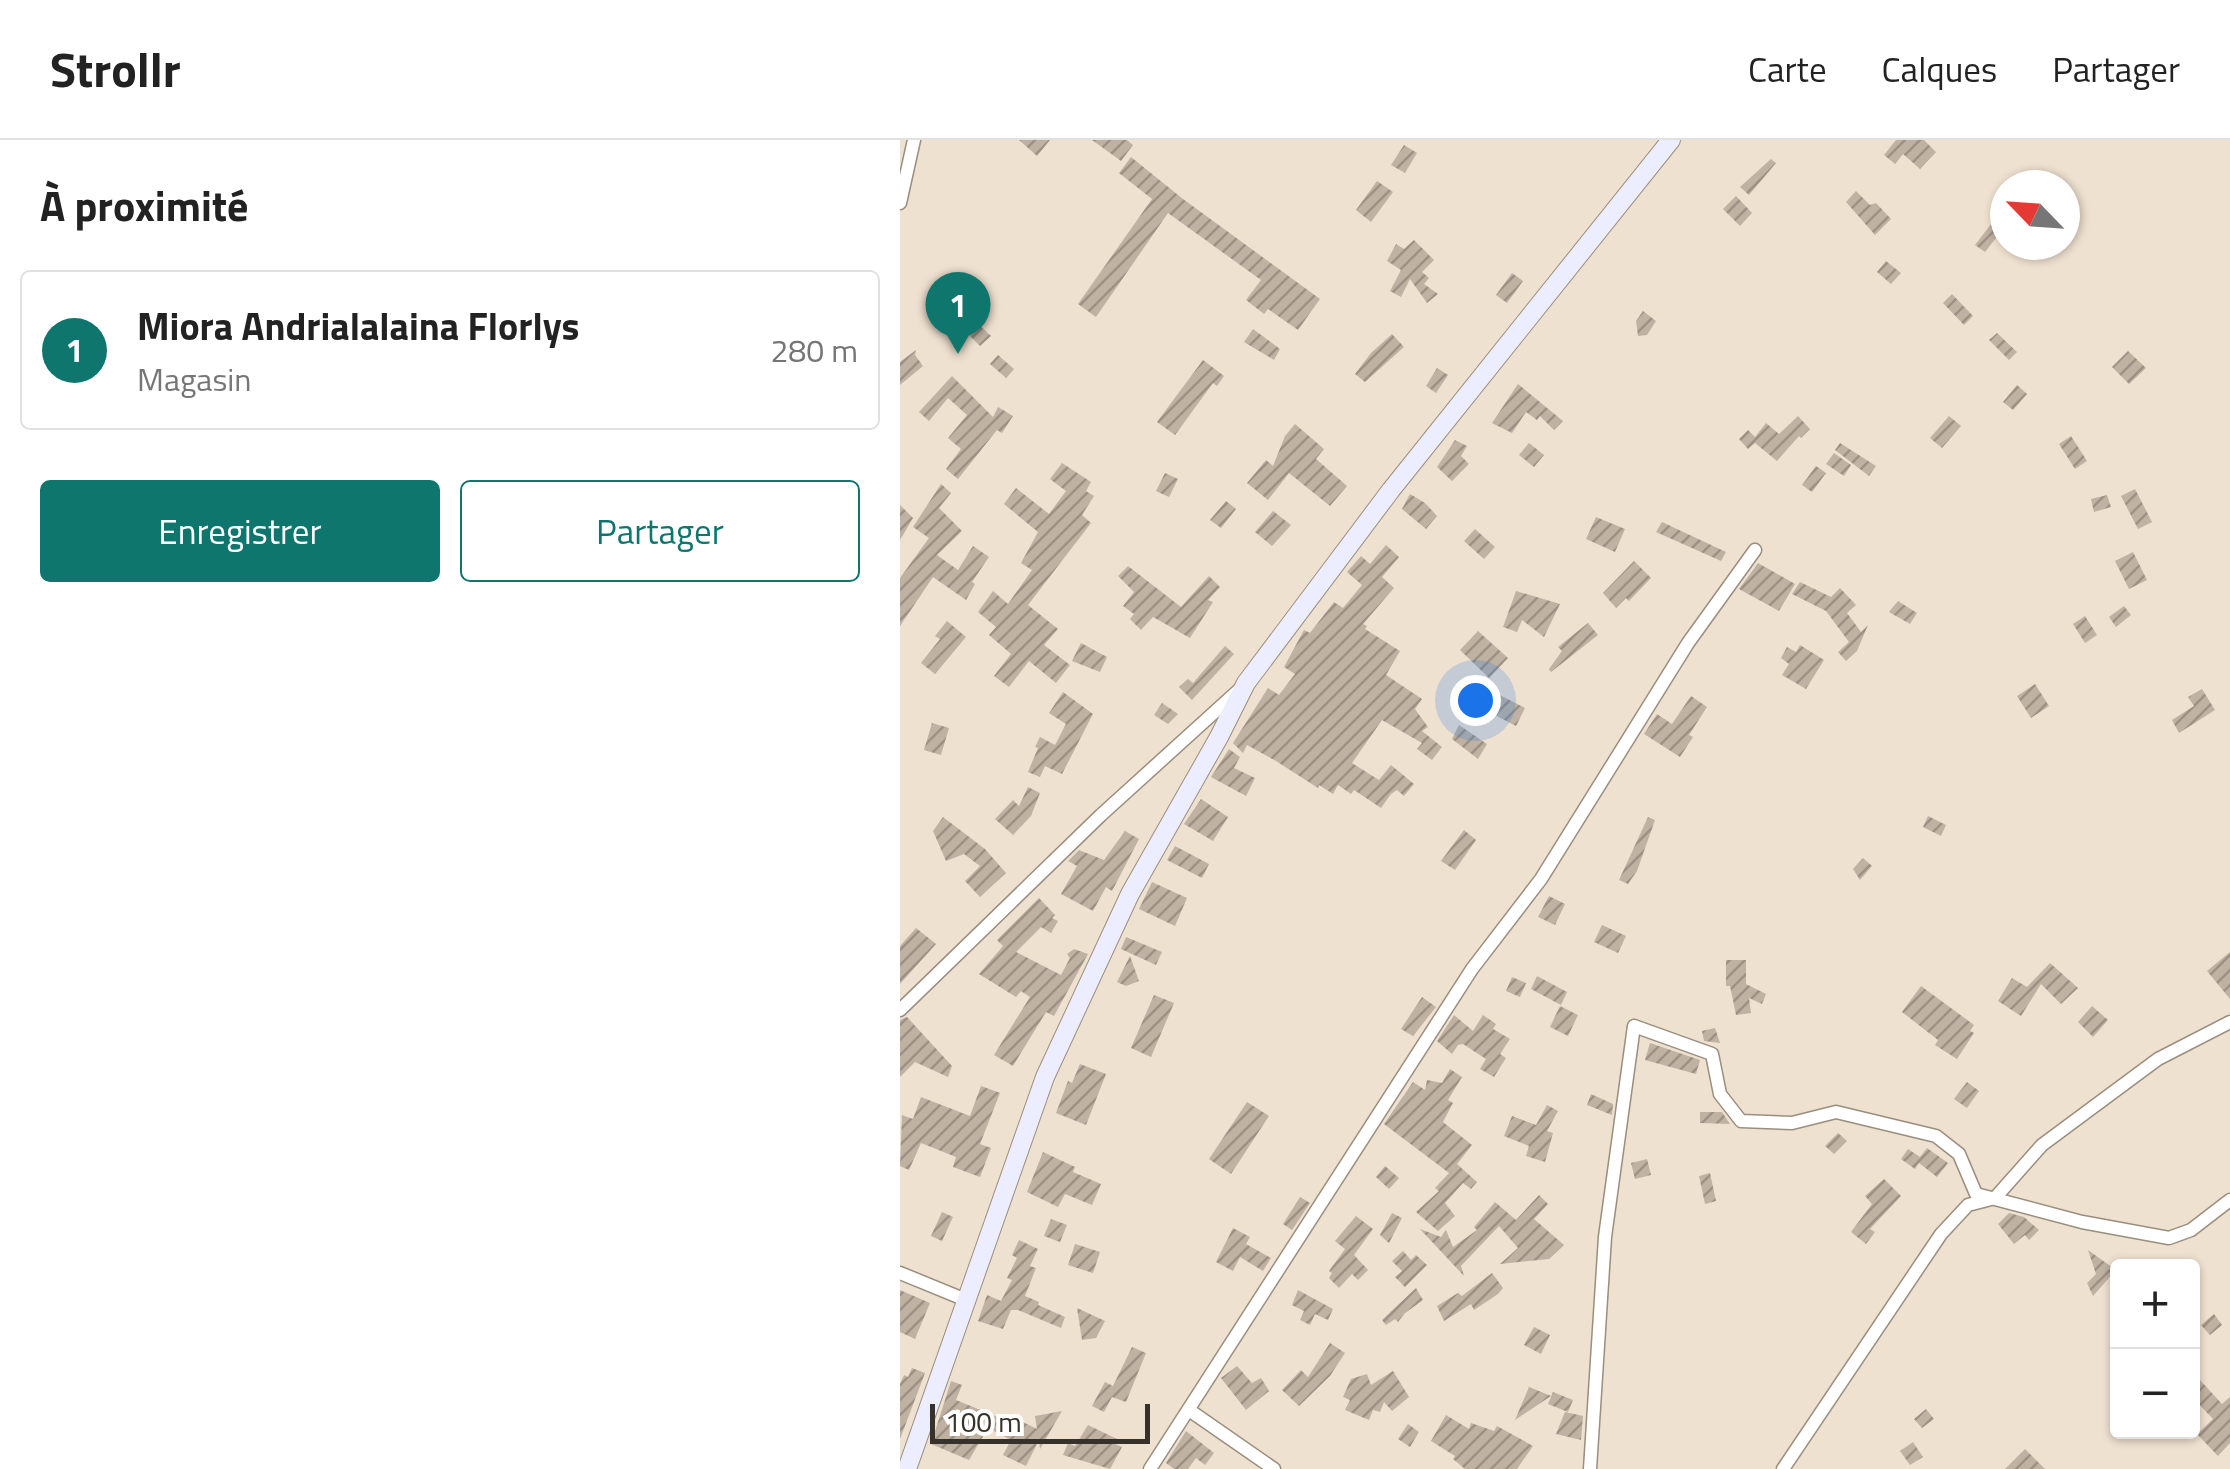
<!DOCTYPE html>
<html lang="fr">
<meta charset="utf-8">
<style>
:root{--surface:#fff;--page:#f2f2f2;--text:#222;--muted:#767676;--line:#e0e0e0;--accent:#0f766e}
body{margin:0;font-family:"Titillium Web",sans-serif;background:var(--page);color:var(--text)}
.controls{position:absolute;right:30px;bottom:30px;display:grid;overflow:hidden;border-radius:10px;box-shadow:0 2px 8px #0004}
.controls button{width:90px;height:90px;display:grid;place-items:center;padding:0;border:0;border-bottom:2px solid var(--line);background:var(--surface);color:var(--text);font:50px sans-serif}
.compass{position:absolute;left:1090px;top:30px;width:90px;height:90px;border-radius:50%;background:var(--surface);box-shadow:0 2px 8px #0004;rotate:295deg}
.scale{position:absolute;left:30px;bottom:25px;width:220px;box-sizing:border-box;padding-left:10px;border:5px solid #36312a;border-top:0;font-size:28px;line-height:35px;white-space:nowrap;color:#36312a;-webkit-text-stroke:8px #fff;paint-order:stroke}
.you{position:absolute;left:575px;top:560px;width:35px;height:35px;margin:-25px;border:8px solid #fff;border-radius:50%;background:#1a73e8;box-shadow:0 0 0 15px #1a73e833}
.badge{display:grid;place-items:center;width:65px;height:65px;border-radius:50%;background:var(--accent);color:#fff;font-size:32px;font-weight:700}
.pin{position:absolute;translate:-50% -82px;filter:drop-shadow(0 2px 5px #0008)}
.pin::after{content:'';position:absolute;top:52px;width:35px;height:30px;background:inherit;clip-path:polygon(0 0,100% 0,50% 100%)}
.list{margin:0;padding:0;list-style:none}
h2{display:flex;justify-content:space-between;align-items:center;height:130px;margin:0;padding:0 40px;font-size:42px}
h2 small{font-size:32px;font-weight:400;color:var(--muted)}
.list li{display:grid;grid-template-columns:65px 1fr auto;gap:30px;align-items:center;box-sizing:border-box;height:160px;margin:0 20px 20px;padding:0 20px;border:2px solid var(--line);border-radius:10px}
.list b{display:block;font-size:38px;white-space:nowrap}
.list p{margin:0;font-size:32px;white-space:nowrap;color:var(--muted)}
.list em{font-size:32px;font-style:normal;color:var(--muted)}
.actions{display:flex;gap:20px;padding:30px 40px}
.actions a{flex:1;padding:22px 0;border:2px solid var(--accent);border-radius:10px;text-align:center;font-size:35px;color:var(--accent)}
.actions .main{background:var(--accent);color:#fff}
.map{position:relative;flex:none;width:1330px;height:1329px;overflow:hidden}
header{display:flex;align-items:center;gap:60px;box-sizing:border-box;height:140px;padding:0 50px;background:var(--surface);border-bottom:2px solid var(--line)}
header strong{font-size:48px}
nav{display:flex;gap:55px;margin-inline-start:auto;font-size:35px}
main{display:flex}
aside{flex:1;background:var(--surface)}
.map>svg:first-child{display:block}
.building{fill:url(#building-hatch)}
.lines{fill:none;stroke-linecap:round;stroke-linejoin:round}
.minor-casing{stroke:#9a8e7e;stroke-width:15}
.secondary-casing{stroke:#9a8e7e;stroke-width:20}
.minor{stroke:#fff;stroke-width:12}
.secondary{stroke:#ecedfe;stroke-width:18}
</style>
<header>
<strong>Strollr</strong>
<nav><a>Carte</a><a>Calques</a><a>Partager</a></nav>
</header>
<main>
<aside>
<h2>À proximité<small></small></h2>
<ul class="list">
<li><span class="badge">1</span><div><b>Miora Andrialalaina Florlys</b><p>Magasin</p></div><em>280 m</em></li>
</ul>
<div class="actions"><a class="main">Enregistrer</a><a>Partager</a></div>
</aside>
<div class="map">
<svg width="1330" height="1329" viewBox="0 0 1330 1329">
<defs>
<pattern id="building-hatch" width="6" height="6" patternUnits="userSpaceOnUse" patternTransform="scale(2.5)"><rect width="6" height="6" fill="#bfb2a2"/><path d="M-1 1l2-2M0 6l6-6M5 7l2-2" fill="none" stroke="#9c9184"/></pattern>
</defs>
<rect width="100%" height="100%" fill="#efe1d0"/>
<g class="building">
<path d="M119,0h31l-13,16z"/>
<path d="M192,0h35l6,5 -12,16z"/>
<path d="M996,0h28l12,12 -16,17 -17,-15 -8,10 -11,-9z"/>
<path d="M504,5l13,8 -12,20 -14,-8z"/>
<path d="M231,17l52,42 137,100 -22,31 -30,-21 -4,5 -18,-14 15,-20 -93,-67 -72,104 -18,-13 74,-105 -33,-26z"/>
<path d="M871,19l5,4 -27,32 -9,-8z"/>
<path d="M477,41l16,11 -22,30 -15,-12z"/>
<path d="M956,51l14,14 6,-2 15,16 -16,16 -29,-33z"/>
<path d="M836,56l16,17 -12,13 -17,-17z"/>
<path d="M1098,75l7,7v16l-5,-5 -15,19 -10,-7z"/>
<path d="M514,100l20,20 -12,12 7,6 -5,6 14,10 -11,9 -17,-24 -9,18 -11,-6 11,-21 -14,-9 9,-17 8,5z"/>
<path d="M986,121l15,12 -10,11 -14,-12z"/>
<path d="M612,133l11,8 -16,22 -11,-8z"/>
<path d="M1052,154l21,22 -9,9 -21,-22z"/>
<path d="M743,171l13,10 -9,14 -9,1 -2,-15z"/>
<path d="M55,174l10,8 -11,13 -11,-7z"/>
<path d="M76,182l15,14 -11,10 -14,-14z"/>
<path d="M353,189l27,20 -6,11 -30,-18z"/>
<path d="M1097,193l20,19 -8,8 -20,-20z"/>
<path d="M492,194l12,13 -39,35 -10,-8 16,-21z"/>
<path d="M16,210l-1,5 8,11 -23,19v-23z"/>
<path d="M1228,211l18,17 -17,16 -17,-17z"/>
<path d="M98,215l16,14 -8,9 -16,-14z"/>
<path d="M303,220l21,16 -7,10 -4,-3 -38,52 -18,-13z"/>
<path d="M537,228l11,7 -12,18 -10,-7z"/>
<path d="M52,236l41,41 5,-10 15,9 -11,17 -5,-3 -39,49 -12,-10 15,-20 -13,-11 19,-23 -19,-17 -19,23 -10,-9z"/>
<path d="M618,244l45,37 -9,9 -14,-14 -3,4 -11,-8 -14,21 -20,-10z"/>
<path d="M1117,245l10,9 -14,16 -10,-8z"/>
<path d="M898,276l12,13 -9,9 -2,-2 -22,25 -22,-18 -7,6 -9,-10 9,-9 7,7 11,-14 13,11z"/>
<path d="M1049,276l12,10 -19,22 -12,-10z"/>
<path d="M395,284l29,25 -8,10 31,27 -17,20 -41,-33 -21,27 -21,-17 19,-23 7,6 12,-30z"/>
<path d="M1171,296l16,25 -12,8 -16,-25z"/>
<path d="M555,300l12,6 -6,10 8,8 -17,17 -15,-14z"/>
<path d="M629,303l15,12 -10,12 -15,-12z"/>
<path d="M940,303l36,23 -7,10 -34,-26z"/>
<path d="M934,313l17,12 -7,11 -18,-12z"/>
<path d="M162,323l29,19 -5,9 8,5 -12,19 9,8 -63,82 30,24 -14,16 26,20 -14,18 -27,-22 -20,26 -15,-11 17,-22 -22,-19 7,-8 -18,-15 15,-21 15,13 24,-34 -11,-7 17,-31 -34,-28 12,-16 33,26 17,-23 -16,-12z"/>
<path d="M916,326l10,7 -14,19 -10,-7z"/>
<path d="M265,333l13,6 -9,18 -13,-6z"/>
<path d="M41,344l10,9 -12,15 23,23 -25,24 21,15 15,-24 16,11 -17,25 3,2 -9,16 -33,-23 -33,49v-48l29,-40 -16,-11z"/>
<path d="M1235,349l17,33 -14,7 -17,-33z"/>
<path d="M510,354l15,9 12,13 -11,13 -24,-20z"/>
<path d="M1207,355l4,12 -17,5 -3,-13z"/>
<path d="M326,361l10,8 -15,19 -11,-8z"/>
<path d="M0,365l13,13 -13,22z"/>
<path d="M373,371l18,14 -19,21 -17,-14z"/>
<path d="M696,377l29,12 -10,23 -29,-13z"/>
<path d="M762,382l64,30 -5,9 -65,-29z"/>
<path d="M575,389l20,18 -11,12 -20,-18z"/>
<path d="M486,405l13,12 -17,20 12,11 -31,36 4,2 -2,3 35,22 -14,24 36,24 -7,10 13,18 -6,4 20,16 -10,13 -15,-11 5,-6 -40,-23 -30,43 27,17 12,-15 23,19 -10,12 -7,-6 -6,4 -10,14 -27,-18 -3,4 -13,-9 -5,9 -14,-9 -1,3 -42,-27 -29,-16 -4,8 -10,-10 35,-55 11,7 16,-21 -11,-7 20,-37 6,3 24,-31 9,6 19,-23 -15,-13 14,-16 9,8z"/>
<path d="M1233,412l14,28 -18,9 -14,-28z"/>
<path d="M734,421l17,17 -22,23 -3,-3 -10,10 -13,-15z"/>
<path d="M858,423l37,21 -16,27 -40,-22z"/>
<path d="M228,426l53,41 28,-31 11,11 -12,13 5,2 -23,36 -37,-21 -12,13 -11,-11 4,-5 -11,-8 11,-14 -16,-16z"/>
<path d="M900,442l31,15 9,-9 16,17 -9,8 14,19 7,-7 -11,26 -11,10 -8,-9 11,-10 -23,-31 -34,-17z"/>
<path d="M616,451l44,13 -16,33 -22,-17 -5,12 -14,-5z"/>
<path d="M998,461l19,12 -7,11 -21,-12z"/>
<path d="M1224,466l7,9 -15,12 -7,-10z"/>
<path d="M1185,476l12,19 -12,8 -12,-19z"/>
<path d="M47,481l19,16 -31,37 -14,-11 19,-24 -5,-3z"/>
<path d="M688,483l10,12 -47,37 -2,-3 13,-18 -4,-4z"/>
<path d="M578,491l30,27 -19,20 -29,-28z"/>
<path d="M181,503l26,14 -7,15 -28,-11z"/>
<path d="M900,505l24,15 -18,29 -24,-14 7,-11 -8,-6 6,-11 9,5z"/>
<path d="M325,506l9,8 -42,46 -13,-13 9,-8 5,4z"/>
<path d="M1135,544l14,22 -18,12 -14,-22z"/>
<path d="M1302,549l13,21 -36,23 -7,-13 22,-14 -6,-9z"/>
<path d="M163,552l30,22 -31,60 -17,-8 -5,11 -12,-5 10,-24 -3,-1 5,-10 15,8 11,-21 -17,-11z"/>
<path d="M594,552l31,16 -9,18 -31,-16z"/>
<path d="M791,556l16,11 -18,28 4,2 -13,20 -36,-23 13,-20 15,10z"/>
<path d="M262,563l16,11 -10,10 -14,-9z"/>
<path d="M32,583l17,5 -8,27 -17,-5z"/>
<path d="M559,585l28,19 -9,15 -26,-20z"/>
<path d="M329,609l11,8 -6,11 21,10 -9,18 -35,-19z"/>
<path d="M128,647l12,6 -9,23 -18,19 -18,-16 18,-19 6,6z"/>
<path d="M301,659l27,18 -15,24 -29,-17z"/>
<path d="M1028,676l18,9 -5,11 -18,-9z"/>
<path d="M43,677l42,32 21,24 -26,24 -15,-16 15,-15 -16,-12 -18,7 -13,-30z"/>
<path d="M748,677l7,3 -18,51 -9,13 -9,-4z"/>
<path d="M564,690l12,10 -21,30 -14,-9z"/>
<path d="M225,691l14,8 -27,52 -6,-4 -13,24 -32,-17 16,-28 -9,-5 11,-11 25,10z"/>
<path d="M275,706l34,18 -7,14 -35,-18z"/>
<path d="M963,718l9,8 -12,14 -7,-11z"/>
<path d="M252,742l35,16 -12,28 -36,-17z"/>
<path d="M649,756l16,8 -10,21 -17,-8z"/>
<path d="M139,758l16,17 -3,3 6,3 -7,12 -10,-6 -25,25 45,23 9,-17 -3,-4 7,-5 14,5 -34,62 -8,-4 -33,54 -19,-11 36,-58 -9,-6 -5,6 -37,-23 24,-28 -6,-6z"/>
<path d="M702,785l24,11 -8,17 -24,-11z"/>
<path d="M16,788l20,16 -36,40v-38z"/>
<path d="M226,797l36,15 -6,13 -35,-16z"/>
<path d="M1330,812v47l-23,-28z"/>
<path d="M230,816l9,25 -13,5 -9,-4z"/>
<path d="M826,820h20v24l20,10 -4,10 -13,-6 2,15 -15,2 -6,-29h-4z"/>
<path d="M1150,823l28,25 -17,16 -20,-20 -20,32 -23,-15 14,-23 15,9z"/>
<path d="M637,836l30,16 -6,13 -30,-16z"/>
<path d="M612,837l14,6 -6,14 -14,-6z"/>
<path d="M1021,846l53,39 -4,6 4,2 -17,26 -22,-14 3,-5 -36,-28z"/>
<path d="M254,855l20,8 -23,54 -20,-9z"/>
<path d="M522,857l14,10 -23,29 -12,-7z"/>
<path d="M660,866l18,9 -10,21 -18,-9z"/>
<path d="M1192,866l16,14 -15,17 -15,-15z"/>
<path d="M554,875l19,16 10,-16 13,9 -3,5 17,10 -10,15 6,4 -12,19 -14,-8 6,-10 -23,-15 -5,1 -6,9 -15,-13z"/>
<path d="M7,877l45,49 -4,11 -33,-15 -15,15v-57z"/>
<path d="M815,888l5,15 -16,-2 -2,-10z"/>
<path d="M750,903l50,17 -4,14 -51,-14z"/>
<path d="M180,924l26,10 -20,51 -30,-12 12,-32 4,2z"/>
<path d="M550,929l12,8 -14,23 5,3 -10,19 29,23 -15,19 20,18 -6,7 -8,-6 -18,20 10,13 -17,15 -22,-19 23,-21 -4,-3 14,-15 -65,-49 29,-42 12,8 2,-10 15,3z"/>
<path d="M1067,942l12,9 -12,17 -13,-9z"/>
<path d="M81,946l19,7 -20,51 11,4 -11,29 -27,-10 3,-10 -35,-14 -12,27 -9,-4 2,-51 11,4 8,-22 49,19z"/>
<path d="M691,954l22,10 -1,11 -25,-10z"/>
<path d="M347,962l22,14 -38,58 -22,-15z"/>
<path d="M647,965l11,6 -11,20 6,2 -8,29 -19,-6 3,-10 -25,-10 8,-20 24,9z"/>
<path d="M800,972h22l8,12 -30,-1z"/>
<path d="M938,993l9,8 -13,13 -9,-8z"/>
<path d="M1027,1008l21,15 -11,14 -18,-14 -4,6 -14,-10 7,-10 12,8z"/>
<path d="M143,1012l32,15 -2,5 28,12 -9,21 -27,-11 -7,13 -31,-15z"/>
<path d="M747,1019l4,16 -16,4 -4,-16z"/>
<path d="M485,1026l14,12 -10,11 -13,-12z"/>
<path d="M810,1033l6,28 -11,3 -6,-28z"/>
<path d="M984,1039l17,17 -31,33 5,3 -9,12 -15,-12 21,-28 -7,-8z"/>
<path d="M639,1055l9,9 -14,15 30,26 -15,14 -49,5 18,-16 -19,-22 -38,40 3,10 -44,-47 21,8 5,-7 7,17 24,-17 -3,-3 21,-25 21,18z"/>
<path d="M400,1057l10,6 -18,27 -9,-6z"/>
<path d="M42,1072l11,5 -11,24 -11,-5z"/>
<path d="M492,1073l10,5 -13,25 -9,-8z"/>
<path d="M1109,1073l15,4 15,13 -10,10 -4,-5 -11,9 -16,-20z"/>
<path d="M456,1076l17,13 -19,26 14,15 -10,10 -6,-6 -13,14 -10,-10 3,-5 -3,-2 16,-22 -10,-8z"/>
<path d="M151,1079l16,6 -7,17 -16,-6z"/>
<path d="M333,1088l17,9 -4,7 25,14 -8,13 -23,-14 -7,14 -17,-9z"/>
<path d="M119,1100l19,9 -8,17 6,2 -11,28 14,6 -1,3 27,12 -4,11 -43,-18h-7l-8,19 -25,-8 9,-26 14,6 11,-21 -5,-2 10,-20 -5,-3z"/>
<path d="M175,1104l25,8 -7,21 -25,-8z"/>
<path d="M1188,1110l28,20 -23,26 -6,-13 9,-9z"/>
<path d="M503,1111l8,9 5,-5 11,10 -22,22 -10,-10 7,-6 -10,-10z"/>
<path d="M592,1133l11,15 -5,6 -24,16 -3,-6 -27,17 -7,-15 21,-13 4,3z"/>
<path d="M516,1148l7,12 -18,13 -7,9 -3,-3 -9,6 -4,-5z"/>
<path d="M0,1150l30,13 -15,36 -15,-7z"/>
<path d="M398,1150l35,19 -5,11 -13,-6 -5,11 -10,-5 4,-9 -12,-6z"/>
<path d="M177,1168l28,13 -9,17 -14,2z"/>
<path d="M1314,1174l8,11 -12,10 -9,-10z"/>
<path d="M634,1187l16,8 -9,19 -17,-9z"/>
<path d="M430,1203l15,10 -15,23 -31,30 -17,-16 19,-20 7,7z"/>
<path d="M232,1207l14,6 -20,49 -14,-5 -8,15 -12,-6 13,-24 8,4z"/>
<path d="M337,1226l15,17 9,-5 8,13 -23,19 -25,-32z"/>
<path d="M12,1228l13,5 -25,66v-55l4,-9 4,2z"/>
<path d="M493,1231l16,26 -17,14 -8,-9 -4,10 -7,-2 -4,10 -24,-10 5,-10 -7,-3 8,-18 16,-5 4,11z"/>
<path d="M1300,1240l22,24 8,-7v46l-12,13 -21,-22 16,-15 -21,-22v-11z"/>
<path d="M51,1241l11,4 -6,15 61,25 2,-5 18,9 -2,-13 27,-5 -22,38 -1,-9 -13,26 -23,-11 8,-15 -23,-12 -19,32 -38,-16z"/>
<path d="M629,1247l22,9 -36,24z"/>
<path d="M653,1252l20,8 -5,12 -20,-8z"/>
<path d="M1026,1269l8,10 -12,9 -8,-9z"/>
<path d="M665,1272l18,4 -2,24 -25,-6z"/>
<path d="M546,1275l23,14 2,-6 23,8 3,-5 36,20 -16,23h-52l-12,-10 2,-3 -24,-15z"/>
<path d="M508,1284l11,8 -9,15 -12,-8z"/>
<path d="M188,1285l29,14 -2,5 7,3 -12,22 -47,-14 5,-12 7,3z"/>
<path d="M286,1291l28,22 -9,12 -9,-7 -8,11h-14l-8,-6z"/>
<path d="M1013,1302l10,15 -13,8 -10,-14z"/>
<path d="M1125,1309l20,20h-40z"/>
</g>
<g class="lines">
<defs>
<g id="minor">
<path d="M0,63l14,-63"/>
<path d="M0,870l201,-195 139,-126"/>
<path d="M0,1133l66,27"/>
<path d="M289,1270l85,59"/>
<path d="M250,1329l322,-500 69,-90 147,-236 67,-93"/>
<path d="M690,1329l15,-232 29,-211 78,28 8,40 21,27 51,2 44,-11 100,24 23,18 17,40 106,28 87,16 22,-8 39,-30"/>
<path d="M883,1329l158,-235 27,-29 27,-7 47,-53 116,-86 72,-37"/>
</g>
<path id="secondary" d="M7,1329l138,-392 85,-183 89,-157 27,-54 145,-193 280,-350"/>
</defs>
<use href="#minor" class="minor-casing"/>
<use href="#secondary" class="secondary-casing"/>
<use href="#minor" class="minor"/>
<use href="#secondary" class="secondary"/>
</g>
</svg>
<div class="controls">
<button>+</button>
<button>−</button>
</div>
<svg class="compass" viewBox="-18 -18 36 36"><path d="M0-13l5 13h-10z" fill="#e53935"/><path d="M0 13l5-13h-10z" fill="#767676"/></svg>
<div class="scale">100 m</div>
<div class="you"></div>
<div class="pin badge" style="left:58px;top:214px">1</div>
</div>
</main>
